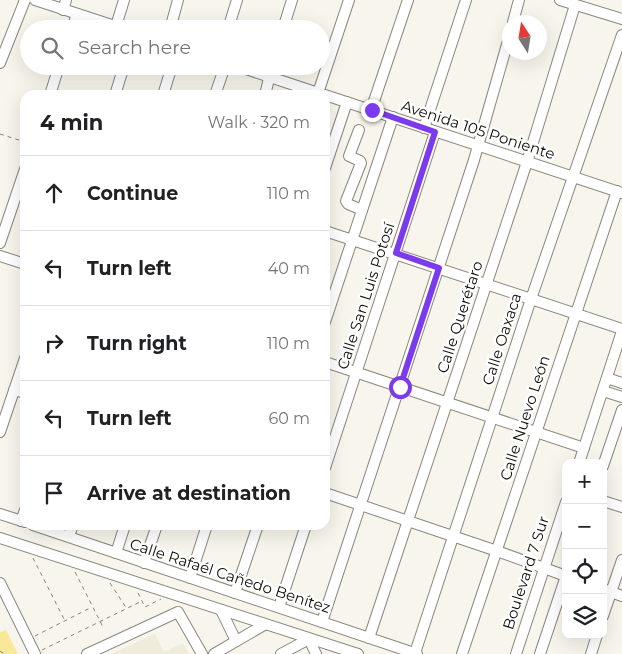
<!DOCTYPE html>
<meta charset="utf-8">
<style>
:root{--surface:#fff;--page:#f2f2f2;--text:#202124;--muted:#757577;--line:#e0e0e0}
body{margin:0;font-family:Montserrat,sans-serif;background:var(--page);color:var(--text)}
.controls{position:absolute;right:15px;bottom:15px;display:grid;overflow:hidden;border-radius:10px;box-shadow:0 5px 20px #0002}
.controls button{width:45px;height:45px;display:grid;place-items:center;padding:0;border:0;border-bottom:1px solid var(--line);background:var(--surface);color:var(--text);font:25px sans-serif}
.compass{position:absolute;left:502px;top:15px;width:45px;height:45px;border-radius:50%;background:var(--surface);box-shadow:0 5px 20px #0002;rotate:348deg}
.stop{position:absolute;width:15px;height:15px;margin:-11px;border:4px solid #7c3aed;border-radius:50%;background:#fff}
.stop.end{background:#7c3aed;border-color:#fff;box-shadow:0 1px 5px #0008}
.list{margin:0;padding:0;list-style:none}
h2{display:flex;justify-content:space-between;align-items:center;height:65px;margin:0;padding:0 20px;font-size:21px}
h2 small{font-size:16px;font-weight:400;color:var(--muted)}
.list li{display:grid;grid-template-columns:32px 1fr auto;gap:15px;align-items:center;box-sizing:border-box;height:75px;padding:0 20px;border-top:1px solid var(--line)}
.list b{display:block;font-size:19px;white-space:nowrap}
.list em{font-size:16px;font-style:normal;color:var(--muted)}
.icon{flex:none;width:28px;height:28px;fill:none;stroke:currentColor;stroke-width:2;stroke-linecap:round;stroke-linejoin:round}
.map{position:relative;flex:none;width:622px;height:654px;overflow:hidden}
.search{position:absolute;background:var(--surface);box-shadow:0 5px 20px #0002;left:20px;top:20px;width:310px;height:55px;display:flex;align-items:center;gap:12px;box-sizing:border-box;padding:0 18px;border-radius:28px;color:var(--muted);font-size:19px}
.panel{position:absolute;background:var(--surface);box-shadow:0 5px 20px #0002;left:20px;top:90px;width:310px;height:440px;border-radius:15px}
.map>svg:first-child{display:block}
.built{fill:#efecdb}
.green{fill:#f9e898}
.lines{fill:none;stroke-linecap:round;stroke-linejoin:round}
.minor-casing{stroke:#89877e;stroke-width:12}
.path{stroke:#85847d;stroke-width:1;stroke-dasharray:4 4;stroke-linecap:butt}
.minor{stroke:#fff;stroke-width:10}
.route{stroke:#7c3aed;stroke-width:6}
.labels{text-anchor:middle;stroke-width:5;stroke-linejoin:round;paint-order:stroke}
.street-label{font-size:15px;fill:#0d0d09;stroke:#fff}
</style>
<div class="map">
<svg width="622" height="654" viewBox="0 0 622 654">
<rect width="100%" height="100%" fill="#f8f6ec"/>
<path class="built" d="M155,634l9,18 19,-9 6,11h-78z"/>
<path class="green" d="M6,630l12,24h-18v-22z"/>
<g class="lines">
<defs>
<g id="minor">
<path d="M35,0l89,29"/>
<path d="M560,0l62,19"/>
<path d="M63,10l3,-10"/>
<path d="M513,22l6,-22"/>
<path d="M116,26l8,-26"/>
<path d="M72,29l5,-15"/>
<path d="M170,29l8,-29"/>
<path d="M228,29l9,-29"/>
<path d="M283,29l9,-29"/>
<path d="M0,63l25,-63"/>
<path d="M237,66l87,29"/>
<path d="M318,93l31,-93"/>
<path d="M50,95l9,-29"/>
<path d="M115,95l9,-29"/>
<path d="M163,95l9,-29"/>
<path d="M215,95l10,-29"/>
<path d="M265,95l7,-29"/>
<path d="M325,95l297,98"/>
<path d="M371,110l37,-110"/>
<path d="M424,128l42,-128"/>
<path d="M359,130l-10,26 11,5 1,2 -15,38 2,3 14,6"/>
<path d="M325,168l22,-66"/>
<path d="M325,231l297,98"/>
<path d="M0,243l25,-74"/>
<path d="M0,256l25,8"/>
<path d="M325,322l68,-205"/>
<path d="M325,362l259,86"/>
<path d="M607,378l15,5"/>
<path d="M14,390l11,3"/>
<path d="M603,391l19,6"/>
<path d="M0,432l25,-74"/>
<path d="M579,463l43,-132"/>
<path d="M603,466l19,-56"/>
<path d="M325,468l110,-336"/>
<path d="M325,493l172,58 69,25"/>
<path d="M603,501l19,6"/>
<path d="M0,514l25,8"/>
<path d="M21,521l4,-11"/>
<path d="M33,525l384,129"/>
<path d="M69,536l4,-11"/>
<path d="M0,538l358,116"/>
<path d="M116,553l9,-28"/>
<path d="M144,563l13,-38"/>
<path d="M190,578l17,-53"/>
<path d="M0,583l35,71"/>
<path d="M603,589l19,7"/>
<path d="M235,593l23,-68"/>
<path d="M279,607l27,-82"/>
<path d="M221,610l15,31"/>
<path d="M603,616l19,-56"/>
<path d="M322,622l152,-462 36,-126"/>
<path d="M369,638l158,-476 48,-157"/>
<path d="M415,653l116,-354 91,-264"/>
<path d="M87,654l91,-42 24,42"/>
<path d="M214,654l50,-29"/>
<path d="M281,654l28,-15 7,15"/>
<path d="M462,654l155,-463"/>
<path d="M516,654l50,-152"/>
<path d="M540,654l26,-78"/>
<path d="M591,654l6,-19"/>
</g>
</defs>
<use href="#minor" class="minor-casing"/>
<g class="path">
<path d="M0,134l25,8"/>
<path d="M33,558l32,63"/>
<path d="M75,572l29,57"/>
<path d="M110,583l17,26"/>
<path d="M138,593l7,14 16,-8"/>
<path d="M35,636l57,-29"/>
<path d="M42,650l100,-49"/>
<path d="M0,651l4,3"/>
</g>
<use href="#minor" class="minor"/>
</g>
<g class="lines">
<path class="route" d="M372,110l63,22 -39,121 43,15 -39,119"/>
</g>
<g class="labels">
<g class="street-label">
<text transform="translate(478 130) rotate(18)" y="5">Avenida 105 Poniente</text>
<text transform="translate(366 296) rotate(-72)" y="5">Calle San Luis Potosí</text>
<text transform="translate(460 317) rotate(-72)" y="5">Calle Querétaro</text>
<text transform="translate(502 339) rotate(-72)" y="5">Calle Oaxaca</text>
<text transform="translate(525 418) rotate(-72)" y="5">Calle Nuevo León</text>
<text transform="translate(526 573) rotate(-72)" y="5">Boulevard 7 Sur</text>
<text transform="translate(230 576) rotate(18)" y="5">Calle Rafaél Cañedo Benítez</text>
</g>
</g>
</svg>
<div class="controls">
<button>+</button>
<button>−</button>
<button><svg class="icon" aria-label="locate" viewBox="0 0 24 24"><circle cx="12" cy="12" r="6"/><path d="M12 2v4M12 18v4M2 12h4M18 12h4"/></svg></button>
<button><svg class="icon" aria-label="layers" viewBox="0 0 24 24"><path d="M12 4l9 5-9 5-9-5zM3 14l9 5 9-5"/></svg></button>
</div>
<svg class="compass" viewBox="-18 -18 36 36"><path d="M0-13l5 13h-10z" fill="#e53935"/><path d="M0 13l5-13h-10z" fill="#757577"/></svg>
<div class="stop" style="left:400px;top:387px"></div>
<div class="stop end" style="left:372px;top:110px"></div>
<div class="search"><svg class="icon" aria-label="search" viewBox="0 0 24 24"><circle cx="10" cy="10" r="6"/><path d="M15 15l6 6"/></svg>Search here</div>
<section class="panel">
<h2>4 min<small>Walk · 320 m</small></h2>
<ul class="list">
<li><svg class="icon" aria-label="ahead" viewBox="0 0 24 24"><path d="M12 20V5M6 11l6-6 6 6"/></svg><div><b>Continue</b></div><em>110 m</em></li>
<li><svg class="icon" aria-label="left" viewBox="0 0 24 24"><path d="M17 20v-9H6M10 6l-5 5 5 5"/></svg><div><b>Turn left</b></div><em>40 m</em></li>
<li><svg class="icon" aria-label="right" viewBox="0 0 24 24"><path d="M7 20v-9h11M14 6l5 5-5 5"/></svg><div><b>Turn right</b></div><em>110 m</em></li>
<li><svg class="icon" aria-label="left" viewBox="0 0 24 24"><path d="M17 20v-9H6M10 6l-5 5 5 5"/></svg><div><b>Turn left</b></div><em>60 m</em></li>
<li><svg class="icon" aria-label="arrive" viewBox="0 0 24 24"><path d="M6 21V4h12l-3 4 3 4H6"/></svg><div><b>Arrive at destination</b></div></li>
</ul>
</section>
</div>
